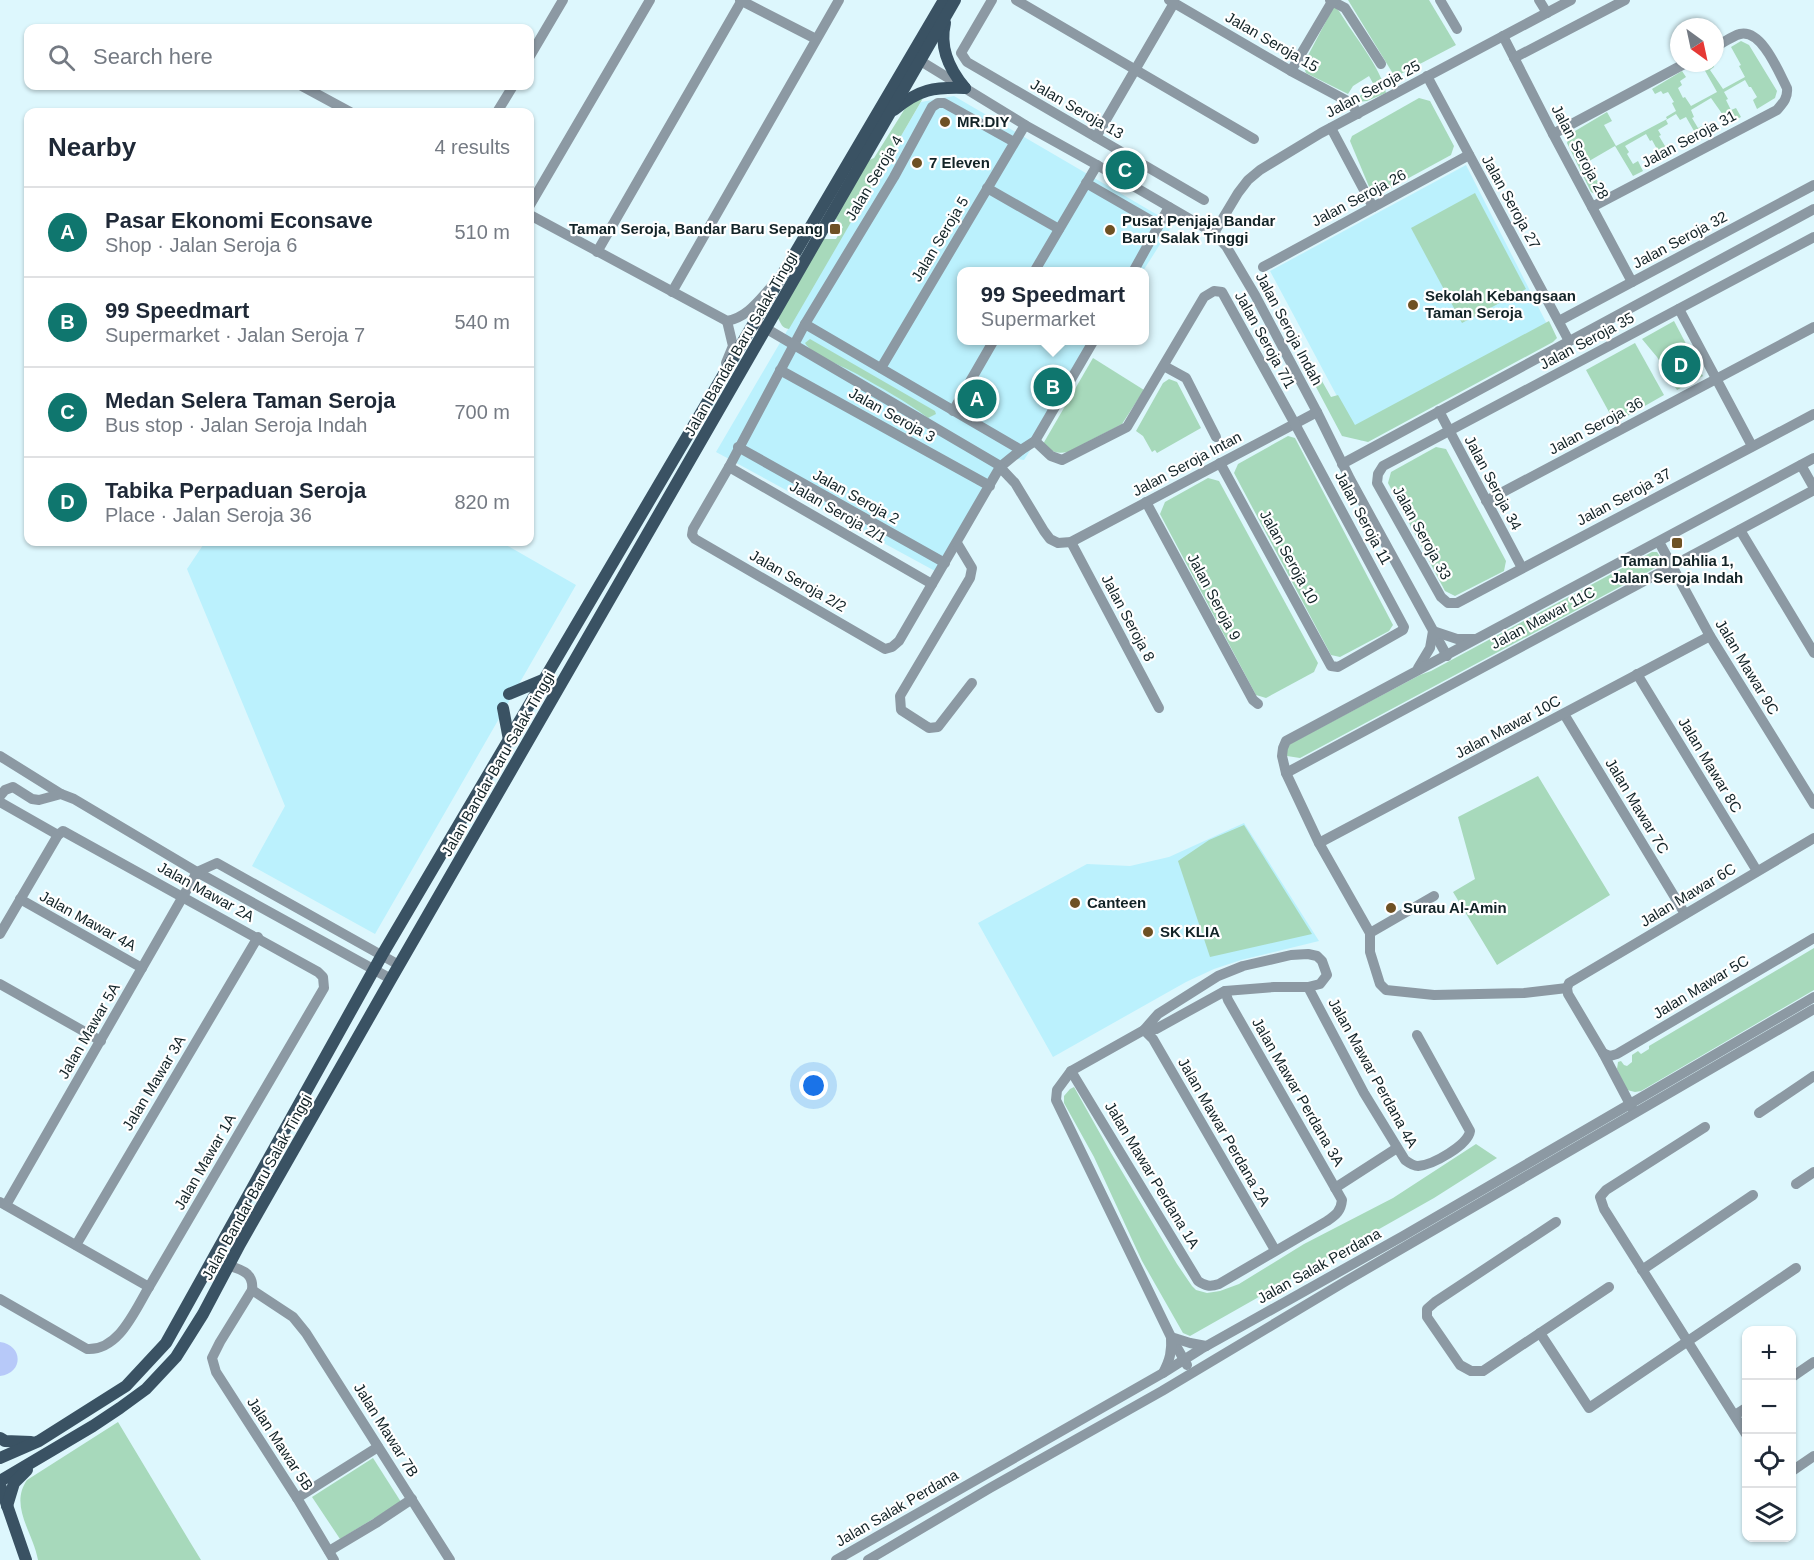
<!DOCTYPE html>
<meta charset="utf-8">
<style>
:root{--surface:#fff;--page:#f2f2f3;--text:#1f2937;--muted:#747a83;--line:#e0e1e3;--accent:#0f766e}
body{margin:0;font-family:Arial,sans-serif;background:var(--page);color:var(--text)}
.controls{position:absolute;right:18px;bottom:18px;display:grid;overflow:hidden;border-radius:12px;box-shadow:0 2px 4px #0004}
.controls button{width:54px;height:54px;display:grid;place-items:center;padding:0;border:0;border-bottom:2px solid var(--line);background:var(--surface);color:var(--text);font:30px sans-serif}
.compass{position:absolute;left:1670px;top:18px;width:54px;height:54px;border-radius:50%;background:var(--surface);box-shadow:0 2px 4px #0004;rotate:147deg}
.you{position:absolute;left:814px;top:1086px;width:21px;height:21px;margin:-15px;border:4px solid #fff;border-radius:50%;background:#1a73e8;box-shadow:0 0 0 9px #1a73e833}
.badge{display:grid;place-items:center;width:39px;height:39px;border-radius:50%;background:var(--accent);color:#fff;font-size:20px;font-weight:700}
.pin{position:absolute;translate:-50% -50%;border:3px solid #fff;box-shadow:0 2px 6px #0006}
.popup{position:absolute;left:957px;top:267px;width:192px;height:78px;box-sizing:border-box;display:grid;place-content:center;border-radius:12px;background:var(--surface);filter:drop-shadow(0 2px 4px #0005);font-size:20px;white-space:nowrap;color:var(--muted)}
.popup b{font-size:22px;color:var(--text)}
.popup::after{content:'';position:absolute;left:50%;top:100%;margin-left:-12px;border:12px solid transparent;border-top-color:var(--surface)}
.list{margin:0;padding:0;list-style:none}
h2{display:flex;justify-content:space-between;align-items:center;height:78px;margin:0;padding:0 24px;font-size:26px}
h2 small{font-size:20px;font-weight:400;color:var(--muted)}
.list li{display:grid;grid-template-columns:39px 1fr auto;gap:18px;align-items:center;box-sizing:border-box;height:90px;padding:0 24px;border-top:2px solid var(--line)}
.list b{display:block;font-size:22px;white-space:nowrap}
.list p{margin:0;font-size:20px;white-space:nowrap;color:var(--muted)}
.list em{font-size:20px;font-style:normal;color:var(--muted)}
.icon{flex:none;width:33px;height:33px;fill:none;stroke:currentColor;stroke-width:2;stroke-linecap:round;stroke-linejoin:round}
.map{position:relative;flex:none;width:1814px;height:1560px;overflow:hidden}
.search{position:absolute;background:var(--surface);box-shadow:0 2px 4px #0004;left:24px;top:24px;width:510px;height:66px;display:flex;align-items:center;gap:15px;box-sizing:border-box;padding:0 21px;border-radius:12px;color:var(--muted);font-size:22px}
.panel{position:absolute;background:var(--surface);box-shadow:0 2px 4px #0004;left:24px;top:108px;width:510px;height:438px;border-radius:12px}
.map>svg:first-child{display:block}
.built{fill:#bbf1fd}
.green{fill:#a7d9bb}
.water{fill:#b7c9f9}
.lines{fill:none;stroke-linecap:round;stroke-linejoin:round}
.minor{stroke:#8c99a3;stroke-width:10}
.major{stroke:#3a5263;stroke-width:12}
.poi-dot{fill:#6e5124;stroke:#fff;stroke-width:2}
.labels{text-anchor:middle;stroke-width:4.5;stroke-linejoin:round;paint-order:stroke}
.street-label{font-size:15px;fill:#122327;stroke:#fff}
.poi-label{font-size:15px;font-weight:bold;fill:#122327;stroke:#fff;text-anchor:start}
</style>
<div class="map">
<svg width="1814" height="1560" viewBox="0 0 1814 1560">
<rect width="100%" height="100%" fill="#ddf7fd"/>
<g class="built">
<path d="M954,96l219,128 -30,47 -181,1v68l137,1 -75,119 -18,-3 -71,114 -219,-119 205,-350z"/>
<path d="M1466,165l88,173 -193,103 -91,-170z"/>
<path d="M205,542h296l75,43 -201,349 -123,-68 33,-60 -98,-237z"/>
<path d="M1244,823l75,118 -78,19 -27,9 -28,13 -133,75 -75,-134 109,-59 43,2 39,-9z"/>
</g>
<g class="green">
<path d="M1348,0h81l27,45 -61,32z"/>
<path d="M1333,8h3l3,3c13,22 43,58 47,82l-19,8 -10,1 -1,-4 19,-11 -6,-11 -16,10 -5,8 -42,-21 -3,-8z"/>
<path d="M1741,41l8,4 28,46 -2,7 -18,11 -4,-9 4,-3 -6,-10h-2l-4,-7 -21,12 4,7 -2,1 5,10 5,-2 5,9 -17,9 -5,-9 4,-2 -12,-17 -20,12 3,7 -2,1 6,10 4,-2 6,10 -18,9 -4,-10 8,-4 -8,-14 -6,3 -4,-6 -10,6 2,4 -10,6 3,5 -2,1 6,10 4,-2 6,10 -17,8 -4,-5 2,-1 -2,-3 4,-2 -6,-11 -2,1 -4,-7 -21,12 4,6 -2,2 6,10 5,-3 5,10 -10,5 -18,-30 -31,18 6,12 4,-1 4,7 4,-2 5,10 -10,5 -6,-3 -24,-49 3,-9 37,-22 5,9 -8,4 12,21 51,-27 -1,-2 10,-6 -4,-8 2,-1 -6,-10 -5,2 -2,-3 -6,3 -3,-5 30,-18 4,6 -6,4 2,4 -4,3 5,10 2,-1 6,9 26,-14 -13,-23 -3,1 -3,-5 3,-2h12l1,4 -4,3 13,19 22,-12 -6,-11 2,-1 -10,-18z"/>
<path d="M926,93l-137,236c-7,-1 -8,-5 -11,-11l45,-79h13l7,-12 -8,-9 32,-57 7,-3 32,-51z"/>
<path d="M1419,98l11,3 24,45 -3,9 -68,37 -13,-3 -20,-48 2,-5z"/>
<path d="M1475,193l51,96 -64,34 -51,-95z"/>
<path d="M1549,321l8,17 -4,4 -185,100 -26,-6 -35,-66 3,-10 21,37 7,-2 17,30z"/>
<path d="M1674,321l29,55 -26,14 -20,-33 -15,-18z"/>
<path d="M810,339l125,72 1,3 -8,4c-22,-17 -47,-30 -71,-44 -14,-8 -44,-18 -52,-31z"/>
<path d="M1635,343l29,52 -49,28 -29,-53z"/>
<path d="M1093,358l51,32 -22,34 -54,28c-12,2 -17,0 -25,-8z"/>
<path d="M1169,379l8,3 24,46 -44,25 -2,-3 -3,2 -9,-16 -7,-5 27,-48z"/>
<path d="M1288,436l7,2 98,187 -4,6 -49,26 -9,-2 -97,-182 4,-9z"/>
<path d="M1436,447l10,2 60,112 -2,10 -49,25 -10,-5 -57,-108 3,-11z"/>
<path d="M1208,478l11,3 99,182 -4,9 -48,26 -10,-3 -96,-181 5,-12z"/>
<path d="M1652,552h5l4,6 -4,9 -357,191 -13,-2 -2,-4 1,-6 134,-71 11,-4z"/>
<path d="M1538,776l72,119 -113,70 -44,-73 22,-13 -17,-62z"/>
<path d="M1244,825l68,109 -102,23 -32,-96 31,-21z"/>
<path d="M1814,948v42l-173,101 -6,1 -8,-2 -10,-21 1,-7 3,-1 3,4 3,1 5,-4v-7l6,-4 3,3 8,-5v-3z"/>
<path d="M1074,1087l37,66 66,111 15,22 4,4 11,3 13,-2 19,-7 65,-40 89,-46 83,-54 21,14 -63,40 -244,138 -7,-3 -41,-72 -48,-104 -30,-54v-7l6,-7z"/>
<path d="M118,1422l72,120 11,18h-163c-5,-28 -29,-54 -11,-80z"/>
<path d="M373,1458l28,44 -61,37 -28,-42z"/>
</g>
<path class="water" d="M0,1342c23,3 24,31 0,34z"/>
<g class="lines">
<g class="minor">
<path d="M740,0l76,39"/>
<path d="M992,0l-31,53 6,9 237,138"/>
<path d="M1016,0l238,139"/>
<path d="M1169,0l122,71 60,32 7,11"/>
<path d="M1330,0l15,8 36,56"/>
<path d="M1440,0l17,29"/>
<path d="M1539,0l8,13"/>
<path d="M1503,36l50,98 79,148"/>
<path d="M530,56l33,-56"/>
<path d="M914,57l111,68 72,40 117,68 12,13 29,49 62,117 33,67 97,177"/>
<path d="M1514,58l111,-58"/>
<path d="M1291,71l42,-71"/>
<path d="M1427,76l142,265"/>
<path d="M302,86l48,26"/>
<path d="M497,112l16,-26"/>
<path d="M1331,128l42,79"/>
<path d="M1553,134l133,-71"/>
<path d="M1096,137l78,-134"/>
<path d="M1014,142l-70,-39h-6l-6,4 -38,70 -89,147 -76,143 -36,62 -1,6 3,4 190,110 7,-2 7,-6 101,-174 21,-17 14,-9 59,-101"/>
<path d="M1086,183l73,42"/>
<path d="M987,188l72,41"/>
<path d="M530,205l120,-205"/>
<path d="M1592,207l185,-97c6,-7 11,-12 10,-22 -8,-15 -25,-59 -47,-54 -8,2 -17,9 -25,13"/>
<path d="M530,215l197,106c21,-4 32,-21 46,-36"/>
<path d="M1214,233l24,-40 10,-13 12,-10 61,-37 250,-133"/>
<path d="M1814,237l-431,229 -5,8 -1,9 64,114 7,6h9l357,-189"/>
<path d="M597,252l145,-252"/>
<path d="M1263,267l206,-112"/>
<path d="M1034,272l63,-107"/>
<path d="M1133,272l36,-65"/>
<path d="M672,292l167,-292"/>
<path d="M1679,309l73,137"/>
<path d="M1559,321l255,-136"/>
<path d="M755,322l242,142 18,19 29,48 6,8 8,4 13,-1 246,-130"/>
<path d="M805,324l216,126"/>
<path d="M726,363l7,-17 -6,-25"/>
<path d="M1164,366l22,12 30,59"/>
<path d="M881,368l144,-243"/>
<path d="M780,370l210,116"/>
<path d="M953,411l41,-71"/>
<path d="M1439,411l83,157"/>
<path d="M1035,441l16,15 11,4 65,-33 77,-130 10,-6 8,1 73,132 109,203 -1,3 -65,37 -7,-1 -111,-203"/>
<path d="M738,447l207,116"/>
<path d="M1342,464l472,-255"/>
<path d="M1801,465l13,23"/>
<path d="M729,467l203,117"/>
<path d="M1486,501l328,-174"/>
<path d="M1146,502l107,198 5,4"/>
<path d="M1740,530l74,123"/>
<path d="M1071,542l88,166"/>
<path d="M1659,542l51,94 104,168"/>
<path d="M957,543l15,25 -2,10 -70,118 1,14 28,18 9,-1 34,-44"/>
<path d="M1418,668l12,-20 3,-17 24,8h17"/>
<path d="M1637,674l120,197"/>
<path d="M1564,714l121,200"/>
<path d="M0,756l61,38"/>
<path d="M1286,773l528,-283"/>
<path d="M0,796l5,-6 8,-3 19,12 7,1 22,-6 13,5 123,73 194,107"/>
<path d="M0,802l58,33"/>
<path d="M1319,843l391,-207"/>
<path d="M197,872l20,-9 182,102"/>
<path d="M1434,896l-64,37 -51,-90 -33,-70 -4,-17 1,-8 3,-7 528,-283"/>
<path d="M20,899l122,69"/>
<path d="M1370,933v19l10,32 6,6 48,5 90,-2 43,-5"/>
<path d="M0,934l58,-99 5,-4 255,141 5,5 1,11 -175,299c-14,23 -30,64 -62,62l-87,-50"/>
<path d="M0,984l101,57"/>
<path d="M1308,987l56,106 41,67c4,3 8,6 13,6 15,-1 50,-21 52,-35l-53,-96"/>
<path d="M1144,1030l12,-1 69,-38 49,-4h34l12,-3 7,-9 -5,-14 -5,-5 -9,-2 -17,1 -48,11 -25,10 -60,38 -14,16 -73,41 -14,19 -1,10 115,237 16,28"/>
<path d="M1144,1030l9,9 122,211"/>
<path d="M1603,1053l7,3 7,-2 197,-116"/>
<path d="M1071,1071l127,210c7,5 12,6 21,3l108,-63c9,-6 14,-10 15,-21l-114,-200 -3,-9"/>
<path d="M1633,1110l-30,-57 -35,-59 -1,-6 2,-5 245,-145"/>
<path d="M1759,1113l55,-37"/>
<path d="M1705,1127l-99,63 -6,7 4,12 142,225"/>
<path d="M1796,1184l18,-12"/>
<path d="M1335,1188l62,-40"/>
<path d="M0,1202l149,85"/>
<path d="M6,1205l191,-333"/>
<path d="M1556,1222l-121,80 -8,7v8l33,48 11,6h12l126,-84"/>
<path d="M76,1245l182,-308"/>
<path d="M230,1266c13,4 24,8 22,24"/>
<path d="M1642,1270l111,-75"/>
<path d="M1540,1333l49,75 207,-140"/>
<path d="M1163,1373c7,-13 9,-22 8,-36l19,6 16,3"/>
<path d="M1792,1377l22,-15"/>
<path d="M1735,1415l11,-7"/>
<path d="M1792,1471l22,-15"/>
<path d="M297,1498l81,-51"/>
<path d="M329,1551l47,-28 36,-24"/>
<path d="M334,1560l-37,-62 -81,-126 -4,-14 8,-16 32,-52 41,27 13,16 144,227"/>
<path d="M836,1560l327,-187 38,-24 202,-113 411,-239"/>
<path d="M868,1560l122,-72 172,-97 184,-110 468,-272"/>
</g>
<g class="major">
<path d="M945,23c-6,25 4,46 20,65"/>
<path d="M894,110c25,-21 40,-23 71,-22"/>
<path d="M509,694l36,-15"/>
<path d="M503,708l6,32"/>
<path d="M0,1438l5,3 26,1"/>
<path d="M0,1458l39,-17 87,-55 40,-43 216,-388 562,-955"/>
<path d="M0,1481l93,-55 27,-18 26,-19 30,-32 27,-43 37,-70 151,-265 564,-979"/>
<path d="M0,1485l26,75"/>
<path d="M7,1506l7,-23 13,-13"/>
</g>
</g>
<g class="poi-dot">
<circle cx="945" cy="122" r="6"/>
<circle cx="917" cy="163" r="6"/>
<rect x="829" y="223" width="12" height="12" rx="3"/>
<circle cx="1110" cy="230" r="6"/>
<circle cx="1413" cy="305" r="6"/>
<rect x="1671" y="537" width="12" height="12" rx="3"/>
<circle cx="1075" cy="903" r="6"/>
<circle cx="1391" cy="908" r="6"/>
<circle cx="1148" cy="932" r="6"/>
</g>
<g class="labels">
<g class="street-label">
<text transform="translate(1272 42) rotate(30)" y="5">Jalan Seroja 15</text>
<text transform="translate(1373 89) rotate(-28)" y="5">Jalan Seroja 25</text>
<text transform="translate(1077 109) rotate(30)" y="5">Jalan Seroja 13</text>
<text transform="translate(1689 139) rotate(-28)" y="5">Jalan Seroja 31</text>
<text transform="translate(1580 152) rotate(62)" y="5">Jalan Seroja 28</text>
<text transform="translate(874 178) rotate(-59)" y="5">Jalan Seroja 4</text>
<text transform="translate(1359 198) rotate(-28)" y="5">Jalan Seroja 26</text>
<text transform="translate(1511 202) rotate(61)" y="5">Jalan Seroja 27</text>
<text transform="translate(940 239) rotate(-59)" y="5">Jalan Seroja 5</text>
<text transform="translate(1680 240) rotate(-28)" y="5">Jalan Seroja 32</text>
<text transform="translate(1289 329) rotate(62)" y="5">Jalan Seroja Indah</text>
<text transform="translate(1265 340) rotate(61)" y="5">Jalan Seroja 7/1</text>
<text transform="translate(1587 341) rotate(-28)" y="5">Jalan Seroja 35</text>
<text transform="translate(741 344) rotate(-60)" y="5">Jalan Bandar Baru Salak Tinggi</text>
<text transform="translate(892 415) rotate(29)" y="5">Jalan Seroja 3</text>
<text transform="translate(1596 426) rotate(-28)" y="5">Jalan Seroja 36</text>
<text transform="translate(1187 464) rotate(-28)" y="5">Jalan Seroja Intan</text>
<text transform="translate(1493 483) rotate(62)" y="5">Jalan Seroja 34</text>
<text transform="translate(856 497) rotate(29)" y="5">Jalan Seroja 2</text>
<text transform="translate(1624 497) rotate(-28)" y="5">Jalan Seroja 37</text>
<text transform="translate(838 512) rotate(30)" y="5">Jalan Seroja 2/1</text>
<text transform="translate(1363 518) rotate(62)" y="5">Jalan Seroja 11</text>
<text transform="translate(1422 533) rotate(61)" y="5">Jalan Seroja 33</text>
<text transform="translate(1289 557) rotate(61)" y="5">Jalan Seroja 10</text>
<text transform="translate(798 581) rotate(30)" y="5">Jalan Seroja 2/2</text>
<text transform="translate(1214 597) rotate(62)" y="5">Jalan Seroja 9</text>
<text transform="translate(1128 618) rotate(62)" y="5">Jalan Seroja 8</text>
<text transform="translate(1543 618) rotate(-28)" y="5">Jalan Mawar 11C</text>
<text transform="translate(1747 667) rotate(59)" y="5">Jalan Mawar 9C</text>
<text transform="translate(1508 727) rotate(-28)" y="5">Jalan Mawar 10C</text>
<text transform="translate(498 764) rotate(-60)" y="5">Jalan Bandar Baru Salak Tinggi</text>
<text transform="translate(1710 765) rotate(59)" y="5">Jalan Mawar 8C</text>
<text transform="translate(1637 806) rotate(59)" y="5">Jalan Mawar 7C</text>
<text transform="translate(206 892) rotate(29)" y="5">Jalan Mawar 2A</text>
<text transform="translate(1688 895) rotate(-31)" y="5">Jalan Mawar 6C</text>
<text transform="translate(88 921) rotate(29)" y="5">Jalan Mawar 4A</text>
<text transform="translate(1701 987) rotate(-31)" y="5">Jalan Mawar 5C</text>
<text transform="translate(89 1031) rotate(-60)" y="5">Jalan Mawar 5A</text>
<text transform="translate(1373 1073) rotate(61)" y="5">Jalan Mawar Perdana 4A</text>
<text transform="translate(154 1083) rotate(-59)" y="5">Jalan Mawar 3A</text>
<text transform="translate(1298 1092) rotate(60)" y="5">Jalan Mawar Perdana 3A</text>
<text transform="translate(1224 1132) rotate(60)" y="5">Jalan Mawar Perdana 2A</text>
<text transform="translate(205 1162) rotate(-60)" y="5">Jalan Mawar 1A</text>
<text transform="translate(1152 1175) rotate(59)" y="5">Jalan Mawar Perdana 1A</text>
<text transform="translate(257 1187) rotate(-61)" y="5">Jalan Bandar Baru Salak Tinggi</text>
<text transform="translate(1319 1266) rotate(-29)" y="5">Jalan Salak Perdana</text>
<text transform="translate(386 1430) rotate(58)" y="5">Jalan Mawar 7B</text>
<text transform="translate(280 1444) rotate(57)" y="5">Jalan Mawar 5B</text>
<text transform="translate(897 1508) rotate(-30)" y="5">Jalan Salak Perdana</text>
</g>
<g class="poi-label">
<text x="957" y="127">MR.DIY</text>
<text x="929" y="168">7 Eleven</text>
<text x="1122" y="226">Pusat Penjaja Bandar<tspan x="1122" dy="17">Baru Salak Tinggi</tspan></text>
<text x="823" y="234" text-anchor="end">Taman Seroja, Bandar Baru Sepang</text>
<text x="1425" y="301">Sekolah Kebangsaan<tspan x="1425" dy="17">Taman Seroja</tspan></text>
<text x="1677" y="566" text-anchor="middle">Taman Dahlia 1,<tspan x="1677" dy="17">Jalan Seroja Indah</tspan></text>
<text x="1087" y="908">Canteen</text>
<text x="1403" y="913">Surau Al-Amin</text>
<text x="1160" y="937">SK KLIA</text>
</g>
</g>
</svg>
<div class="controls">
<button>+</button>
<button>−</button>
<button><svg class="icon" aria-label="locate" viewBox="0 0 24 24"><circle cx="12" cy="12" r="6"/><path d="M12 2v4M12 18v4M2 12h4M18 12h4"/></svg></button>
<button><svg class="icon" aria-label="layers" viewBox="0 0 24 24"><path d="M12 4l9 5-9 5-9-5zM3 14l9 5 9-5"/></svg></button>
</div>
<svg class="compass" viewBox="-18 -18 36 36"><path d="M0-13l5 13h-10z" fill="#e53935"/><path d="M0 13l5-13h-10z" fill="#747a83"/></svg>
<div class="you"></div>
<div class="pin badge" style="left:977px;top:399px">A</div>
<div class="pin badge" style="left:1053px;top:387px">B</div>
<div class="popup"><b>99 Speedmart</b>Supermarket</div>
<div class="pin badge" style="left:1125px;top:170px">C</div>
<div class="pin badge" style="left:1681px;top:365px">D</div>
<div class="search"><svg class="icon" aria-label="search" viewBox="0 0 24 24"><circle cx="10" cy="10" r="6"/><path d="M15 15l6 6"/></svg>Search here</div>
<section class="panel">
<h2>Nearby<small>4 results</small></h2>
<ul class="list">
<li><span class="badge">A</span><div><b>Pasar Ekonomi Econsave</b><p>Shop · Jalan Seroja 6</p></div><em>510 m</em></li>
<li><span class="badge">B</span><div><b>99 Speedmart</b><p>Supermarket · Jalan Seroja 7</p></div><em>540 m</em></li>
<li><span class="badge">C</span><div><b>Medan Selera Taman Seroja</b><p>Bus stop · Jalan Seroja Indah</p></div><em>700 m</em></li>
<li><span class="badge">D</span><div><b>Tabika Perpaduan Seroja</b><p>Place · Jalan Seroja 36</p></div><em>820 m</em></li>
</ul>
</section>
</div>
